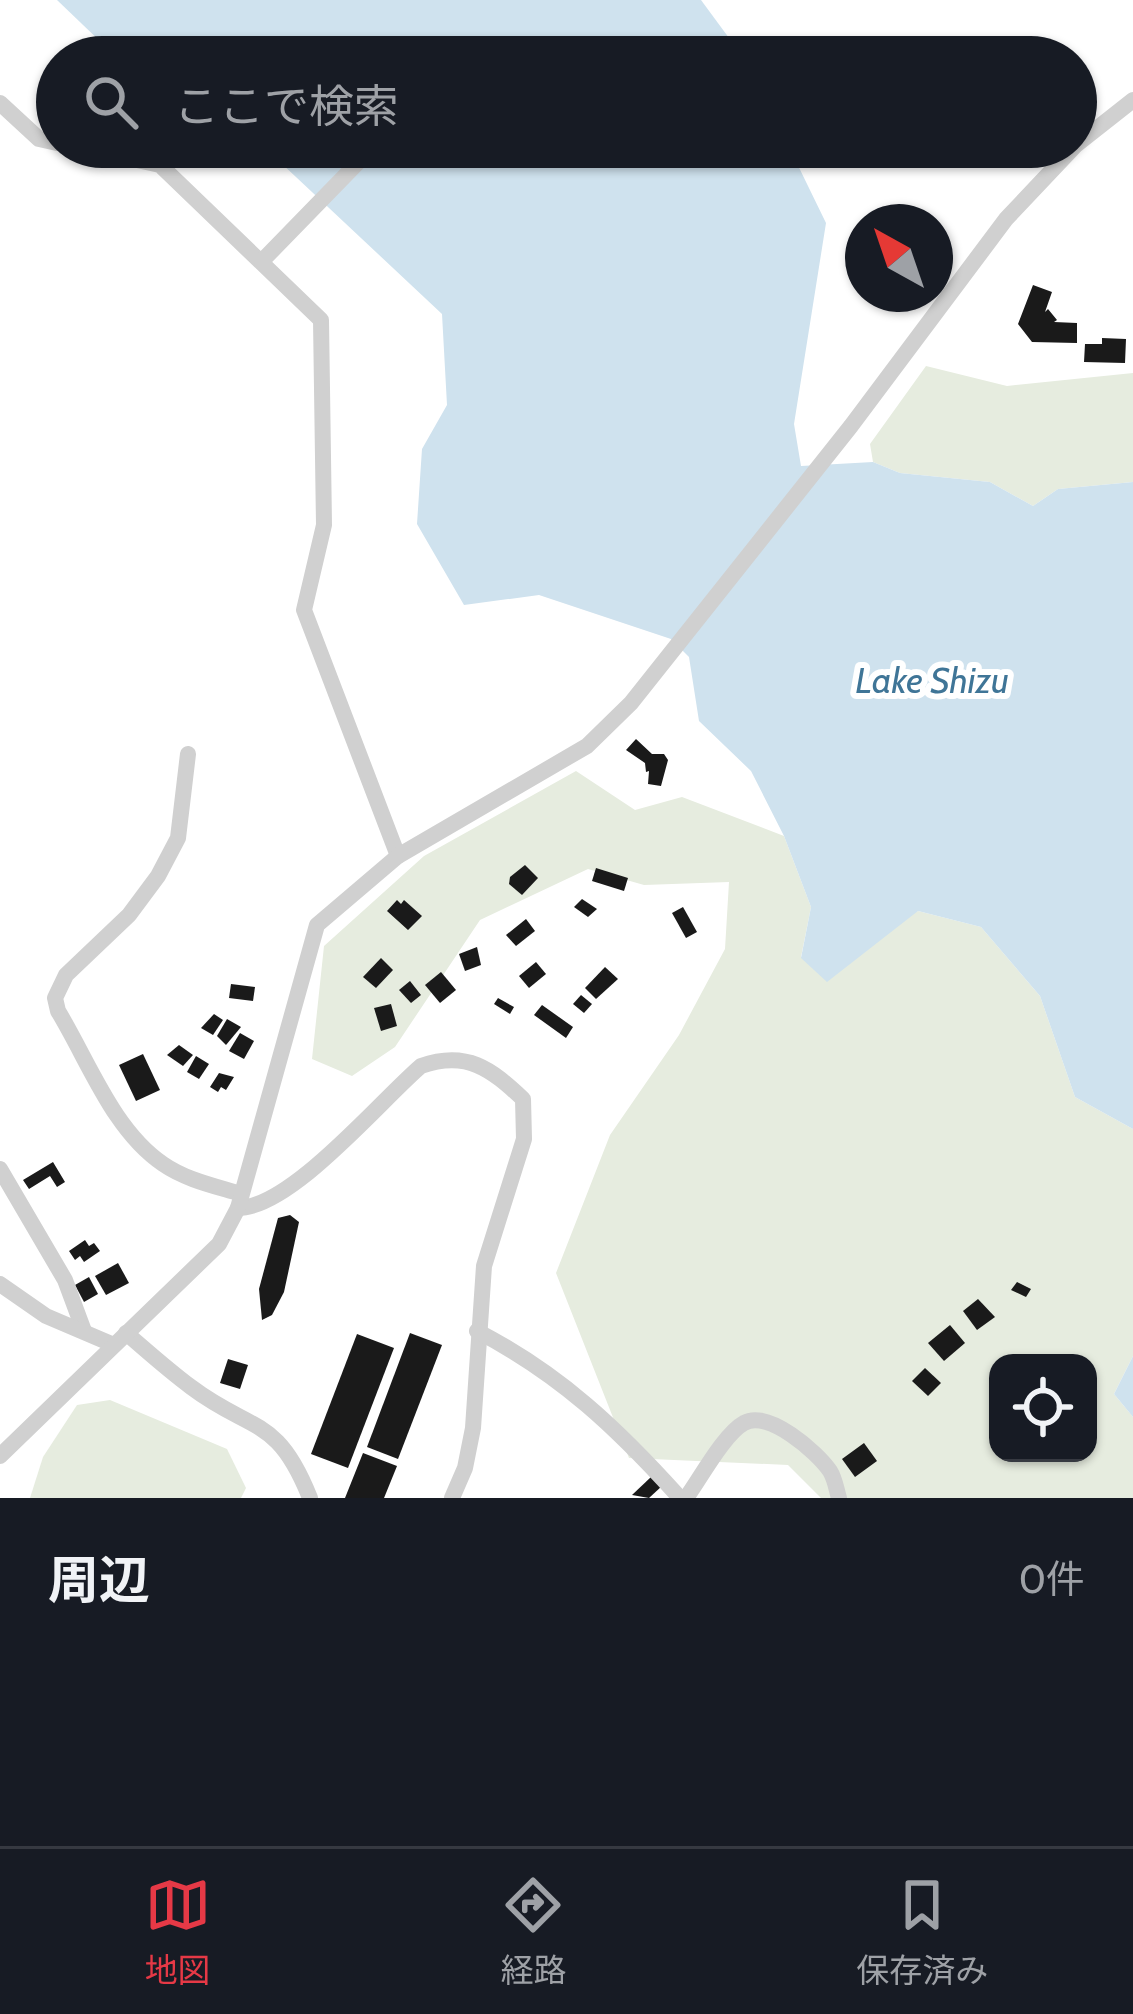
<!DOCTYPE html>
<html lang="ja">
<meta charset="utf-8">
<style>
:root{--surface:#171b24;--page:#20242c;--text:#f1f3f6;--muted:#9ea1a6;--line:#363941;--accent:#e63946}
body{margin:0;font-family:Cabin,"Noto Sans JP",sans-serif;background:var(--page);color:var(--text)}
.controls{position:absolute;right:36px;bottom:36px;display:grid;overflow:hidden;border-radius:24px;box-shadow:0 3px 9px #0004}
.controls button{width:108px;height:108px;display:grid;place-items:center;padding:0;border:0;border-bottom:3px solid var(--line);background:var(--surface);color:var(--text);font:60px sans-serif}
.compass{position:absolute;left:845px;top:204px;width:108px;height:108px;border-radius:50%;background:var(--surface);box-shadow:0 3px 9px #0004;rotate:320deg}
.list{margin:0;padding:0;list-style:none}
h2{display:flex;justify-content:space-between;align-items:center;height:156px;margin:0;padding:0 48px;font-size:51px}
h2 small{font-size:39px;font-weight:400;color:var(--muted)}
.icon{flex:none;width:66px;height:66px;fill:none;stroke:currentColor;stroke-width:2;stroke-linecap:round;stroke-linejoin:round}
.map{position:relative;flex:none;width:1133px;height:1498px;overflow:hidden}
.search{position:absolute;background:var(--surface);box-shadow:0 3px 9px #0004;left:36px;right:36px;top:36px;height:132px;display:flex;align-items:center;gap:30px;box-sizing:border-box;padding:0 42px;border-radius:66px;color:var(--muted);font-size:45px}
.sheet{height:348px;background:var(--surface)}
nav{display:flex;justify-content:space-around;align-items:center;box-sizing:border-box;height:168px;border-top:3px solid var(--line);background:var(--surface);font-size:33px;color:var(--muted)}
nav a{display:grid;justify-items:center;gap:6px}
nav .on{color:var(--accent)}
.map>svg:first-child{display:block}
.green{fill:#e6ecdf;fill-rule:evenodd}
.water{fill:#cfe2ee}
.building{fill:#1a1a1a}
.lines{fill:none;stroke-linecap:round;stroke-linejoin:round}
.minor{stroke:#d0d0d0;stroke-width:16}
.labels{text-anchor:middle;stroke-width:12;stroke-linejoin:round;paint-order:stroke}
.water-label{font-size:36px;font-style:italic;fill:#3f7597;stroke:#fff}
</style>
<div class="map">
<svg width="1133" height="1498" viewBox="0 0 1133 1498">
<rect width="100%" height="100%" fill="#fff"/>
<g class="green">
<path d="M926,366l81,20 126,-13v109l-75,7 -25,17 -43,-24 -90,-9 -27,-11 -3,-18z"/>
<path d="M576,771l59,39 47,-13 102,39 27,71 -10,50 117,-46 63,16 59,69 35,101 58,32v227l-19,38 19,23v81h-312l-33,-33 -159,-7 -73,-185 54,-138 69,-100 46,-86 4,-67 -85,3 -56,-16 -108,51 -85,127 -43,29 -40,-17 12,-113 100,-90zM998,1363h90v90h-90z"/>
<path d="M110,1400l117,49 19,39 -5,10h-211l13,-41 34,-52z"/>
</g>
<g class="water">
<path d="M57,0h644l42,57h-605l-32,-10z"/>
<path d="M264,147h525l37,76 -32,201 7,42 72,-4 27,11 90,9 43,24 25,-17 75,-7v647l-58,-32 -35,-101 -59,-69 -63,-16 -91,71 -26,-24 10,-51 -27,-71 -33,-65 -52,-50 -10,-64 -18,-18 -132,-44 -75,10 -47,-81 5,-75 25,-44 -5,-91z"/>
<path d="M1133,1356v61l-19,-23z"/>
</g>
<g class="building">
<path d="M1033,285l19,7 -7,20 3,-3 9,11 -3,2 23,1v20l-45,-1 -14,-18z"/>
<path d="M1102,338l24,1 -1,24 -41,-1 1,-18h17z"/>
<path d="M636,739l16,15h12l4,6 -7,26 -13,-2 1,-13 -3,1 -1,-9 -19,-13z"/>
<path d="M525,865l13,13 -16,17 -13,-11 1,-7z"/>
<path d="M596,868l32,10 -4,13 -32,-10z"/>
<path d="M582,899l15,10 -9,8 -14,-10z"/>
<path d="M397,900l4,4 3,-4 18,16 -14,14 -21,-19z"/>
<path d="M683,907l14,25 -11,6 -14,-25z"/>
<path d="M526,919l9,12 -19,15 -10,-11z"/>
<path d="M477,947l4,18 -16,6 -6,-17z"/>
<path d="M381,958l12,12 -17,18 -13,-11z"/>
<path d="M536,962l10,12 -17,14 -10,-12z"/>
<path d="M605,967l13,12 -22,20 -11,-11z"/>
<path d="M441,972l15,18 -16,13 -15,-18z"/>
<path d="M410,981l11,14 -10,8 -12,-13z"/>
<path d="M231,984l24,3 -2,14 -24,-3z"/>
<path d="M581,995l11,9 -8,9 -11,-9z"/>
<path d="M498,998l16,9 -4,7 -16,-10z"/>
<path d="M391,1004l6,22 -16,5 -7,-23z"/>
<path d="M542,1005l31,22 -7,11 -32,-23z"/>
<path d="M214,1014l9,6 -10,15 -12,-7z"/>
<path d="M227,1019l14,8 -15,18 -9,-9z"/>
<path d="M240,1033l14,8 -10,18 -15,-8z"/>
<path d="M179,1045l14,10 -10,11 -16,-11z"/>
<path d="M143,1054l17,36 -24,11 -17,-36z"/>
<path d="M196,1056l13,8 -10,15 -12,-7z"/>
<path d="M219,1073l15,4 -8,13 -5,-3 -3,5 -8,-5z"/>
<path d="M53,1162l12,20 -8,5 -7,-11 -21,13 -6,-9z"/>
<path d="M290,1215l9,7 -15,70 -12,23 -10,5 -3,-31 19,-71z"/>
<path d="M85,1240l4,6 5,-3 6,8 -16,11 -4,-6 -5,4 -6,-9z"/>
<path d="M118,1263l11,20 -23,12 -11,-19z"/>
<path d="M89,1277l9,17 -14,8 -9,-17z"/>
<path d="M1017,1282l14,7 -5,8 -15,-7z"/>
<path d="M978,1299l17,18 -18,13 -14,-19z"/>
<path d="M950,1325l15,18 -21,18 -16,-18z"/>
<path d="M410,1333l32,12 -44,114 -31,-12z"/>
<path d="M357,1334l37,14 -46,120 -37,-14z"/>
<path d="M228,1359l20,6 -8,24 -20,-6z"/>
<path d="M925,1368l16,15 -13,13 -16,-15z"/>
<path d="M864,1443l13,18 -22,16 -13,-18z"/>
<path d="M363,1453l34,13 -13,32h-39z"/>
<path d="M651,1477l11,9 -13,12 -17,-3z"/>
</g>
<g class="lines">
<g class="minor">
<path d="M0,103l39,36 18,4"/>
<path d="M1076,145l57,-45"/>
<path d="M77,147l83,18 161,155 3,205 -20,85 94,246"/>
<path d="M262,261l111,-114"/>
<path d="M188,754l-10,84 -20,38 -29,39 -63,60 -11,23 3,13c31,51 55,119 105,153 23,16 52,22 78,30"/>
<path d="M0,1169l65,111 19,51"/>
<path d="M238,1208c53,0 142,-107 183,-142 46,-16 70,3 102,33l1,40 -40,127 -11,162 -8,40 -13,30"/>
<path d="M0,1284l46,32 68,29"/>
<path d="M477,1331c84,44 140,97 203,167"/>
<path d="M126,1333c21,18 42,37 65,54 61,46 86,28 119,111"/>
<path d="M0,1456l219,-212 19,-36 79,-283 81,-69 189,-110 44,-43 220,-277 155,-207 68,-72"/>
<path d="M686,1498c14,-19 38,-64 58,-75 24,-14 73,29 86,48 5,8 6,17 9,27"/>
</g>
</g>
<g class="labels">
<g class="water-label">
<text x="932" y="693">Lake Shizu</text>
</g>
</g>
</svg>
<div class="controls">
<button><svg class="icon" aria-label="locate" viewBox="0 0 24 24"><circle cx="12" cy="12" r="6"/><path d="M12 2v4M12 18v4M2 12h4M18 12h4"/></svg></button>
</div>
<svg class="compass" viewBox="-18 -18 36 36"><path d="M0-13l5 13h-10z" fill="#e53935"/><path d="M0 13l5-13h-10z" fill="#9ea1a6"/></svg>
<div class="search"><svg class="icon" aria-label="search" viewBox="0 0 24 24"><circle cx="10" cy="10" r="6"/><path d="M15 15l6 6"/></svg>ここで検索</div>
</div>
<section class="sheet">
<h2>周辺<small>0件</small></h2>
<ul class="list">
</ul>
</section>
<nav>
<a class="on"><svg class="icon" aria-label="map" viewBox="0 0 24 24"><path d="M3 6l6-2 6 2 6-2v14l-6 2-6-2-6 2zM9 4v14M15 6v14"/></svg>地図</a>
<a><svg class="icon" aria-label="directions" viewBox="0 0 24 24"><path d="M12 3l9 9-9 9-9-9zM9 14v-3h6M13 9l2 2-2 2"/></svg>経路</a>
<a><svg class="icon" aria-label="saved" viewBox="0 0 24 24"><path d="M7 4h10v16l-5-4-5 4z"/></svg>保存済み</a>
</nav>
